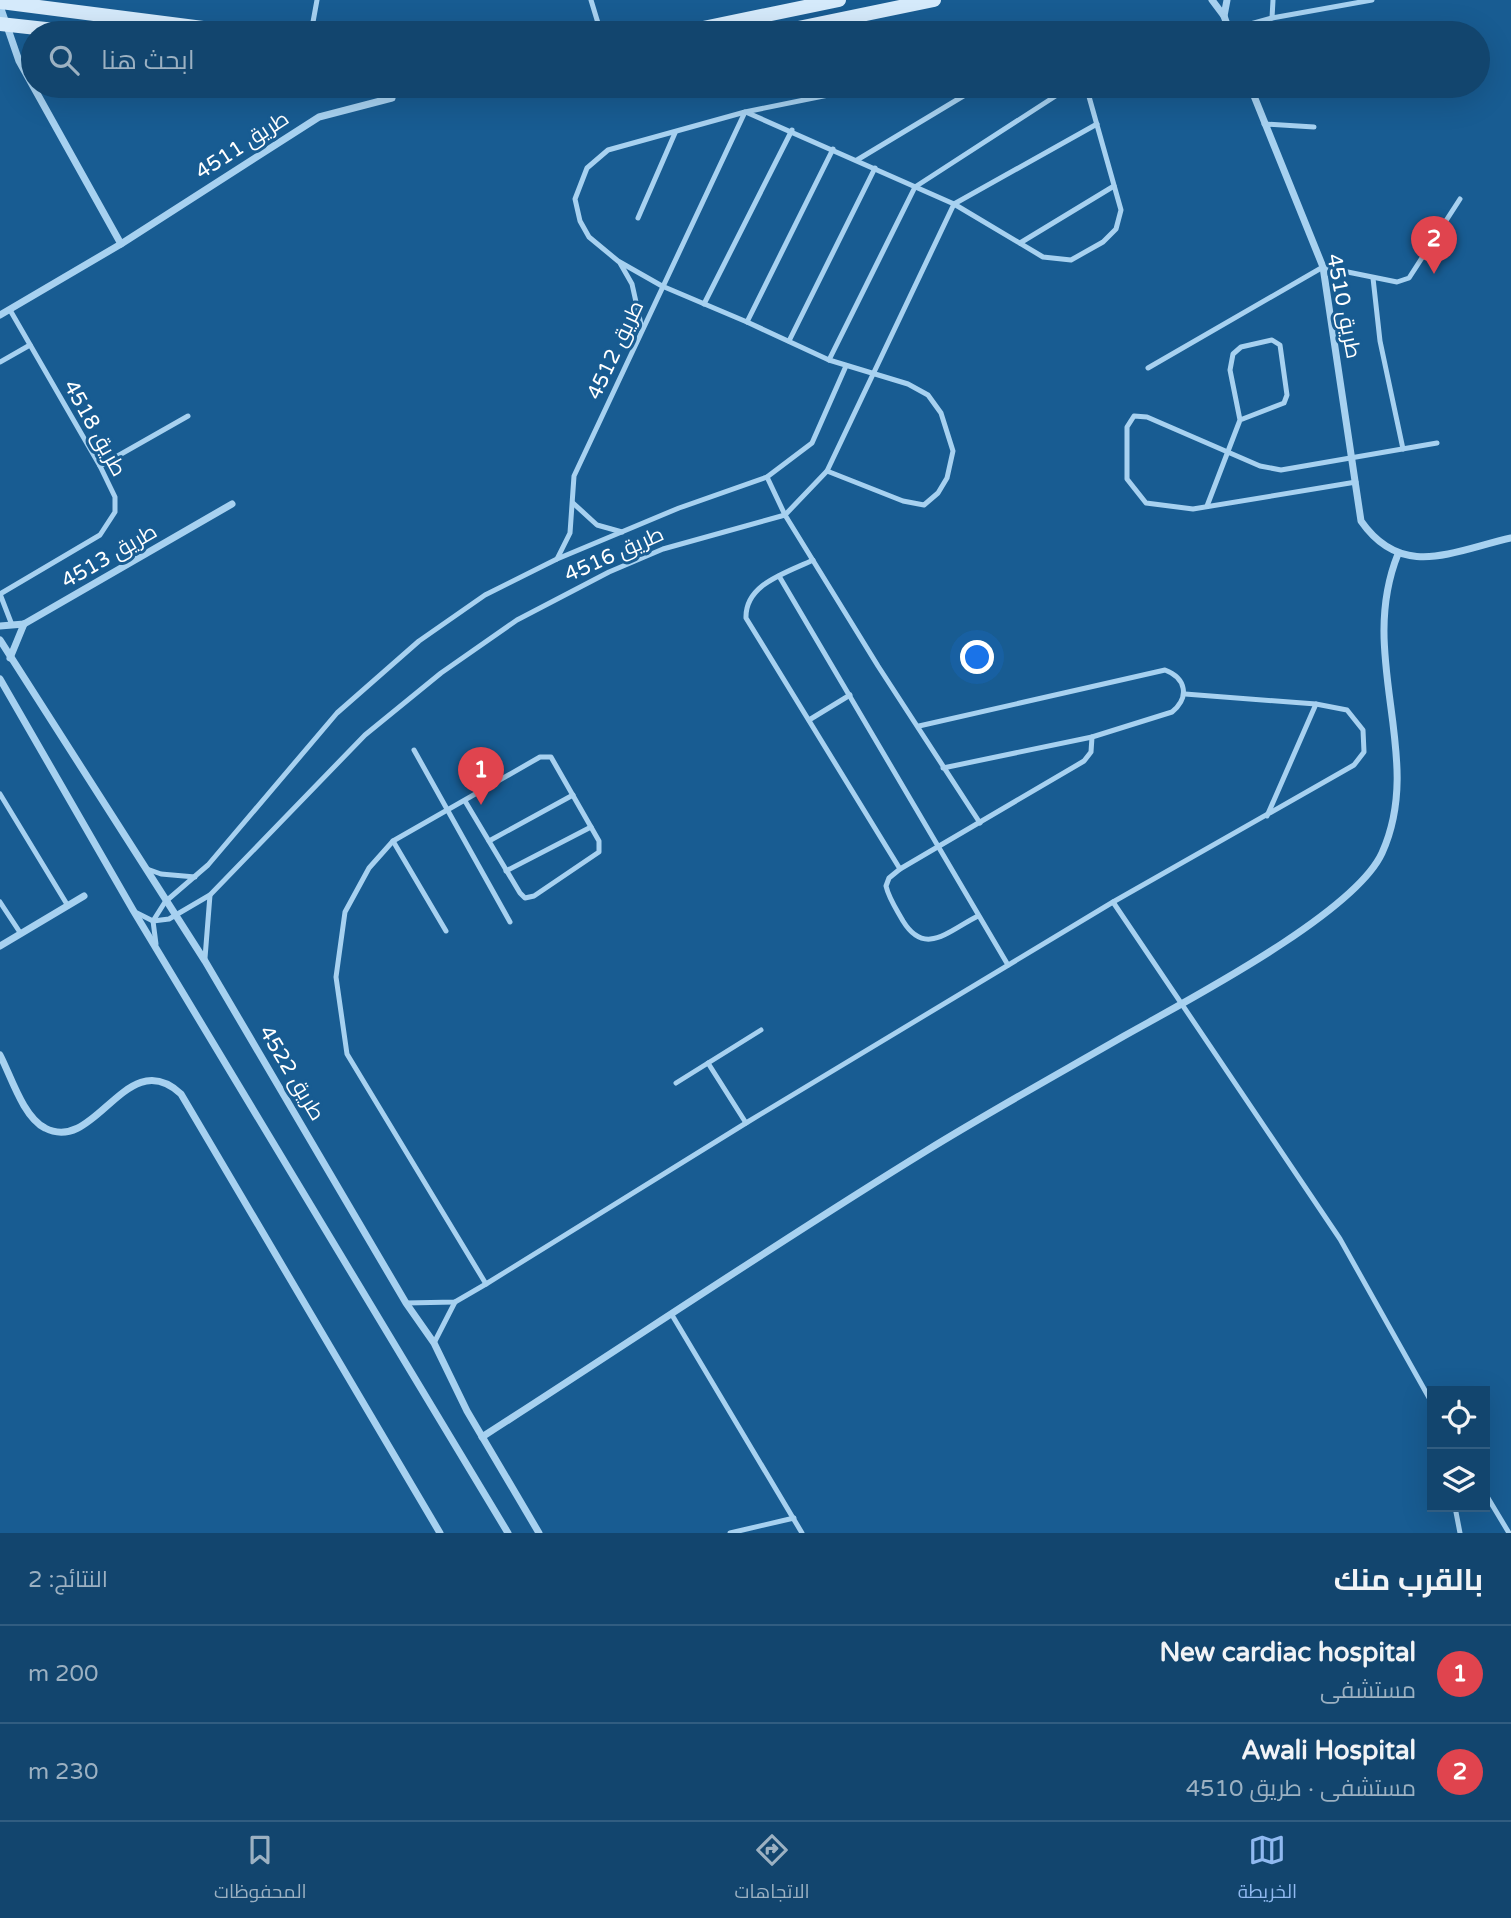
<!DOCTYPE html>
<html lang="ar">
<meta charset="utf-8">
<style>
:root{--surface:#12456e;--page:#1b4c73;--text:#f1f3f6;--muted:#9cb1c2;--line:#315d81;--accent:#90b9f0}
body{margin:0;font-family:"Varela Round",Cairo,sans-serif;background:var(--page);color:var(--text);direction:rtl}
.controls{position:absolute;right:21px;bottom:21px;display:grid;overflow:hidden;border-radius:0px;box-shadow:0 7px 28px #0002}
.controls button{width:63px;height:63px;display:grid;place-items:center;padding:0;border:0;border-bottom:2px solid var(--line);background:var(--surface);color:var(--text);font:35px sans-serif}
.you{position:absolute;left:978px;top:658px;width:24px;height:24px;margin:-18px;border:5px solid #fff;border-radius:50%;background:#1a73e8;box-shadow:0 0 0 10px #1a73e833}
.badge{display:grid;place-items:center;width:46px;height:46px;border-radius:50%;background:var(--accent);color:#fff;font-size:23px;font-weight:700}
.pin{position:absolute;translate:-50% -58px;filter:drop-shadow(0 2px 4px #0008)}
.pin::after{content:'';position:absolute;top:37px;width:24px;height:21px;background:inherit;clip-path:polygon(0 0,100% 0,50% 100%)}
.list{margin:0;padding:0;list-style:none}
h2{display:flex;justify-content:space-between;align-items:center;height:91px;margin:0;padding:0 28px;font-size:30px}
h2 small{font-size:23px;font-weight:400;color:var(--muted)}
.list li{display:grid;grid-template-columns:46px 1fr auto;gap:21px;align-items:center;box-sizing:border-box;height:98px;padding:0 28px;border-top:2px solid var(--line)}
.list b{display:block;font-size:26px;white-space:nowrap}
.list p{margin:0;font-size:23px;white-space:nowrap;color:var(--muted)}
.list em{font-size:23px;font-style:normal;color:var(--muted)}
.icon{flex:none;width:38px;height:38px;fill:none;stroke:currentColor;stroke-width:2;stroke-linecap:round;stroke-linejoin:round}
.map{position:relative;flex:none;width:1511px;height:1533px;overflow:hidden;direction:ltr}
.search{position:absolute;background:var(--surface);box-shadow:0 7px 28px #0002;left:21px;right:21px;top:21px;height:77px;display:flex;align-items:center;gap:18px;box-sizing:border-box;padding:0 24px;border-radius:38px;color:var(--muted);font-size:26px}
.sheet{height:287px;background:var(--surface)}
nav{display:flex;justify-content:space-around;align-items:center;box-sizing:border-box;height:98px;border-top:2px solid var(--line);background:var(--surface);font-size:19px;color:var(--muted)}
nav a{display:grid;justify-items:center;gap:4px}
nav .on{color:var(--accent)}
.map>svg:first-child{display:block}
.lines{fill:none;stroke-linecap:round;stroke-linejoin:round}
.lane{stroke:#a7d1f0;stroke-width:5}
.street{stroke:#a7d1f0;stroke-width:7}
.secondary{stroke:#d5eafb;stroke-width:14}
.labels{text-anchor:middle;stroke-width:6;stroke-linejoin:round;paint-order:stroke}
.street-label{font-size:21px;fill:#fff;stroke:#185c92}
</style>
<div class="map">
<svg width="1511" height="1533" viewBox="0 0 1511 1533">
<rect width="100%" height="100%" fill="#185c92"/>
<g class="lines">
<g class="lane">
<path d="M591,0l10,33"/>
<path d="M1272,18l1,-18"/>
<path d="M1229,30l43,-12 100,-18"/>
<path d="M311,33l6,-33"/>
<path d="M748,113l206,91 89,53 28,3 32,-18 13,-13 5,-19 -35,-124"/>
<path d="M1264,124l50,3"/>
<path d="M857,160l123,-74"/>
<path d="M954,204l143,-80"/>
<path d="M638,218l37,-85"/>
<path d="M1020,243l94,-57"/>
<path d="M620,263l12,21 10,45"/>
<path d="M1373,278l7,63 23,108"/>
<path d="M704,304l88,-174"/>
<path d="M747,322l86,-173"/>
<path d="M789,341l86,-173"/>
<path d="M829,360l86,-173 156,-101"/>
<path d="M0,362l30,-17"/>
<path d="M1148,368l175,-101 74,15 12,-4 51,-79"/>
<path d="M100,466l88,-50"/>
<path d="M827,471l76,30 21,4 14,-12 9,-15 6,-27 -12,-38 -13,-18 -20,-11 -79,-24 -82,-38 -85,-36 -44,-25 -29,-24 -9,-16 -5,-22 12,-31 21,-18 137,-38 128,-26"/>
<path d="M767,477l18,38 93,151 102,157"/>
<path d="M1356,482l-163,27 -47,-6 -19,-24v-52l7,-11 13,1 113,49 21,4 156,-27"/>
<path d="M573,503l24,22 25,7"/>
<path d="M1207,506l33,-86 -10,-50 3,-16 8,-7 31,-7 8,5 7,50 -3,8 -44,17"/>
<path d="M557,559l13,-26 4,-57 171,-364"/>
<path d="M813,560c-27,13 -68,24 -67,58l154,251"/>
<path d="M779,576l229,389"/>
<path d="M0,594l100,-59 15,-23v-15l-15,-31 -90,-156"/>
<path d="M0,594l12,31"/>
<path d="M809,720l41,-25"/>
<path d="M919,726l246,-56c21,8 25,27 7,42l-80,25 -1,15 -7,9 -184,108 -11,9 -3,8c3,13 11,24 17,35 22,36 45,10 75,-5"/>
<path d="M414,750l96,172"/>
<path d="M943,768l149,-31"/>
<path d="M0,794l68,112"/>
<path d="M465,801l55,92 5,5 9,-2 65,-44v-11l-48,-84h-11l-147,84 -24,27 -24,44 -9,65 11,77 139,230"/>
<path d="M1267,816l49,-112"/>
<path d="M393,841l53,90"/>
<path d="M489,841l84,-46"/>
<path d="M147,869l14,5 34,3"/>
<path d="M506,871l85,-44"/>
<path d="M0,902l21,32"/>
<path d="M1113,902l227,337 92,164"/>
<path d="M137,913l16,8 16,-2 41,-24 155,-160 76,-62 76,-53 92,-48 54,-23 122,-34 42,-44 127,-267"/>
<path d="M156,944l-3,-23 12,-19 43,-37 129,-152 82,-72 66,-46 72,-36 122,-51 88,-31 45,-34 34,-77"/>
<path d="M205,958l5,-63"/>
<path d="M708,1063l38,60"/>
<path d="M676,1083l85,-53"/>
<path d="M406,1303l49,-1 31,-18 260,-161 367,-221 241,-137 10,-13 -1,-22 -16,-20 -31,-6 -131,-10"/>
<path d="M672,1315l130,218"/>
<path d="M434,1343l21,-41"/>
<path d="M1485,1493l24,40"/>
<path d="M1455,1507l5,26"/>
<path d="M730,1533l64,-15"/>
</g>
<g class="street">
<path d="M1212,0l12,16"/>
<path d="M1227,0l-3,16 6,17"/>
<path d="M0,6l19,55 102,183"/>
<path d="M1250,86l73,181 38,254c41,59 92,30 150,17"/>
<path d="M0,315l121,-71 198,-127 73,-19"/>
<path d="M0,626l24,-2 208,-120"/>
<path d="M0,640l205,321 201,342 28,40 33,68 72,122"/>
<path d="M10,658l14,-34"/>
<path d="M0,679l133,231 375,623"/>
<path d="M0,946l84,-50"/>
<path d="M0,1055c11,21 23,62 45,73 51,27 81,-85 136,-34l259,439"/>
<path d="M482,1437c148,-95 294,-194 444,-286 65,-40 132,-77 198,-115 62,-35 230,-122 258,-183 44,-97 -26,-195 16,-299"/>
</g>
<g class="secondary">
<path d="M0,2l242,31"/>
<path d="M0,24l82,9"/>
<path d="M679,33l160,-33"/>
<path d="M774,33l160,-33"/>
</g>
</g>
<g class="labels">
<g class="street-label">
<text transform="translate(242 145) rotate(-33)" y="7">طريق 4511</text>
<text transform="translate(1344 306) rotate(79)" y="7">طريق 4510</text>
<text transform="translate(615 350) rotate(-65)" y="7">طريق 4512</text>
<text transform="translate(95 428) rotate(61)" y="7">طريق 4518</text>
<text transform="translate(614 554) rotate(-24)" y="7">طريق 4516</text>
<text transform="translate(109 556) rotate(-30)" y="7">طريق 4513</text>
<text transform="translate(292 1073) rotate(59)" y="7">طريق 4522</text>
</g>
</g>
</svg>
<div class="controls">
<button><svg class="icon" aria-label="locate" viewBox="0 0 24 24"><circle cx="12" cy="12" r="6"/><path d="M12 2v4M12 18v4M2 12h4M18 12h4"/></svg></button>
<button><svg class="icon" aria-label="layers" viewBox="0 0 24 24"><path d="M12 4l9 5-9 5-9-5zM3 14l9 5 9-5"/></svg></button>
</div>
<div class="you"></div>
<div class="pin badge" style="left:481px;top:805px;background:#e0444e">1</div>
<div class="pin badge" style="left:1434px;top:274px;background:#e0444e">2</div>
<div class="search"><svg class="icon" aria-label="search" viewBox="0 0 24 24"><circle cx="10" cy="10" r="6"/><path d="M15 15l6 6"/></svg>ابحث هنا</div>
</div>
<section class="sheet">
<h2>بالقرب منك<small>النتائج: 2</small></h2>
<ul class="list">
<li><span class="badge" style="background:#e0444e">1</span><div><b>New cardiac hospital</b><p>مستشفى</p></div><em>200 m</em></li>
<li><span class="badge" style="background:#e0444e">2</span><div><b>Awali Hospital</b><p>مستشفى · طريق 4510</p></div><em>230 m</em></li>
</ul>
</section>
<nav>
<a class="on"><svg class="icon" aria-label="map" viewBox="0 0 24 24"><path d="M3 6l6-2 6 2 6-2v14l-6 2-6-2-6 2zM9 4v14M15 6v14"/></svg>الخريطة</a>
<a><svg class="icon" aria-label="directions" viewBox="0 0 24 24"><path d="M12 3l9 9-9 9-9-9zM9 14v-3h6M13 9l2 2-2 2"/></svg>الاتجاهات</a>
<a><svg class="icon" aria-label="saved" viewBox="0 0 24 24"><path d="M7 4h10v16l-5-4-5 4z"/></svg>المحفوظات</a>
</nav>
